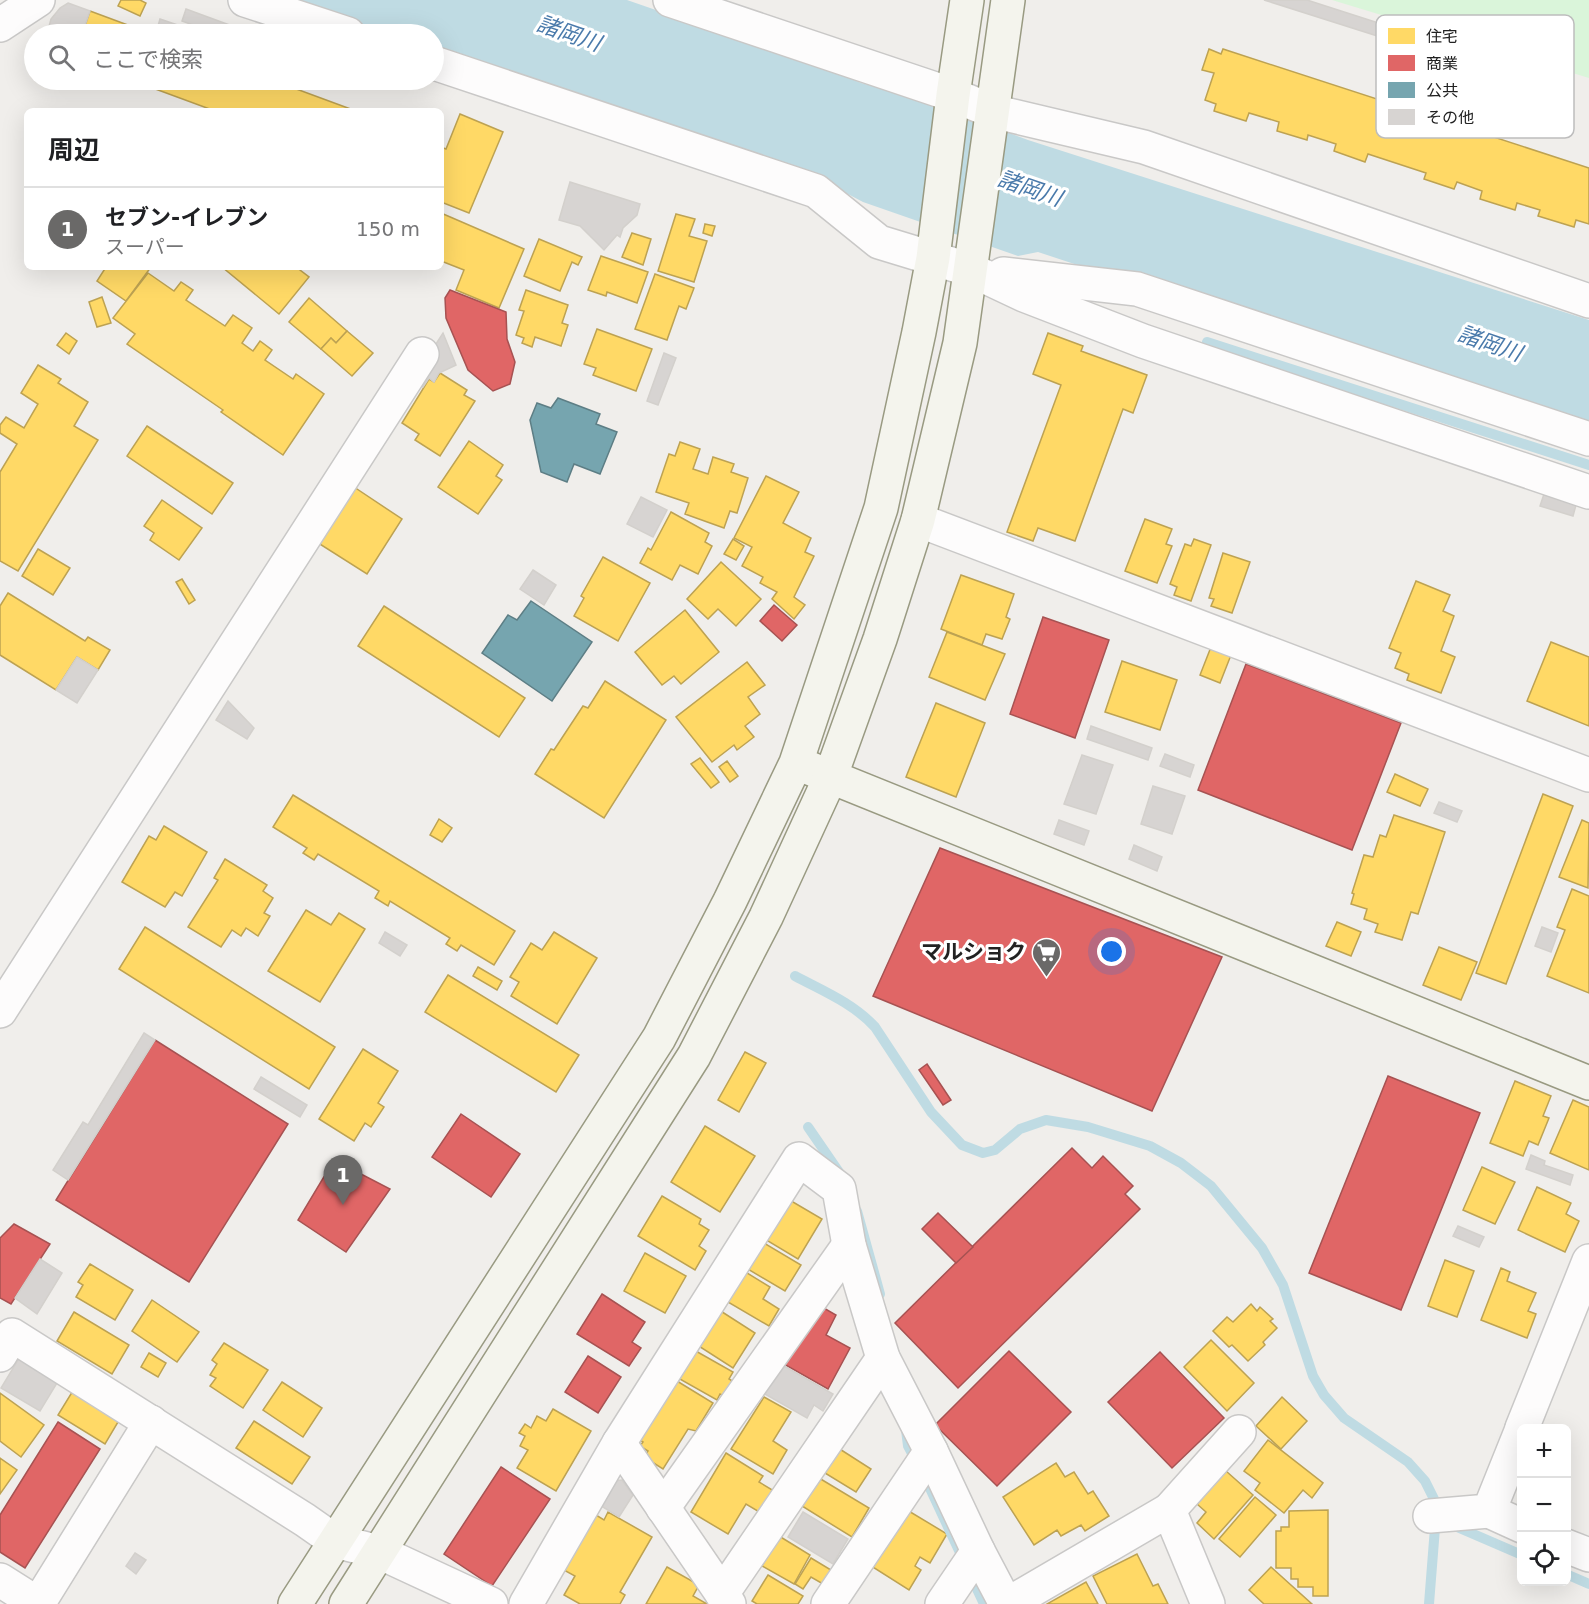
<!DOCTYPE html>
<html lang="ja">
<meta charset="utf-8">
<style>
:root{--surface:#fff;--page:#f2f2f2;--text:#202124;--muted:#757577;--line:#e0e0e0;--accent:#6a6968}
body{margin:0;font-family:"DejaVu Sans","Noto Sans JP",sans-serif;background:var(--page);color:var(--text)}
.controls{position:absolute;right:18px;bottom:18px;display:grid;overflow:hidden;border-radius:9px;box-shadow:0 6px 24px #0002}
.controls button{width:54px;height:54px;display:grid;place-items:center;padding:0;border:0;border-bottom:2px solid var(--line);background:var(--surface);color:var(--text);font:30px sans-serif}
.you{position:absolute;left:1112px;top:952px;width:21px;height:21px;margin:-15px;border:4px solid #fff;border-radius:50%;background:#1a73e8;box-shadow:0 0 0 9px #1a73e833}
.badge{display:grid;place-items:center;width:39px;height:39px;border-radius:50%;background:var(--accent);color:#fff;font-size:20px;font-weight:700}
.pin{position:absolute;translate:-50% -50px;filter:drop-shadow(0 2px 3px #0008)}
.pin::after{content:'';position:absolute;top:32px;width:21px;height:18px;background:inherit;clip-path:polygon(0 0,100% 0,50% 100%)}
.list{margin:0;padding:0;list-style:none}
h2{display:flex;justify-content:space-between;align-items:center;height:78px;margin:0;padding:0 24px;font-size:26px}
h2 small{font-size:20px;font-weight:400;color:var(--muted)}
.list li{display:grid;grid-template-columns:39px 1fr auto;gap:18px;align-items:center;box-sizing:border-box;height:84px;padding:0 24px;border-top:2px solid var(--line)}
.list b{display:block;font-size:22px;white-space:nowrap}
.list p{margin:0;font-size:20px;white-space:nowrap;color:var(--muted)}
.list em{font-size:20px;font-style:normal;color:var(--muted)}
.icon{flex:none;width:33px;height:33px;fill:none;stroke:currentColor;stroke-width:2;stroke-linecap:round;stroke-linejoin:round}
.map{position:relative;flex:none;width:1589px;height:1604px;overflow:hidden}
.search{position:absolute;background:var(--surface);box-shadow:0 6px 24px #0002;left:24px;top:24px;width:420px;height:66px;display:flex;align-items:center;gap:15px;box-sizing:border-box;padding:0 21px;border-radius:33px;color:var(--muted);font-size:22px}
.panel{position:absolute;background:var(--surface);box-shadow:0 6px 24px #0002;left:24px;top:108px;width:420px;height:162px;border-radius:9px}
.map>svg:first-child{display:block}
.park{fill:#daf5da}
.water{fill:#bfdbe3}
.homes{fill:#ffd966;stroke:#bda252;stroke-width:1.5}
.shops{fill:#e06666;stroke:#a75252;stroke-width:1.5}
.public{fill:#76a5af;stroke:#5d7e85;stroke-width:1.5}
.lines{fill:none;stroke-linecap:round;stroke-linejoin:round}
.stream{stroke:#bfdbe3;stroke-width:10}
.building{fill:#d7d4d2;stroke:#d3d0cc;stroke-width:1.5}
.street-casing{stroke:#c9c8c7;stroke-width:36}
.secondary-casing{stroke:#999a82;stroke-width:36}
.street{stroke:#fdfcfc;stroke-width:33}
.secondary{stroke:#f4f4ed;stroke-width:33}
.labels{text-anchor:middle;stroke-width:6;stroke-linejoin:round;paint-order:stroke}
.poi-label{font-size:21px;font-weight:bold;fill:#222;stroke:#fff;text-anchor:end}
.water-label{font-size:22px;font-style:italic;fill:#4a7aab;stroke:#fff}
.key{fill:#fff;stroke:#bdbdbd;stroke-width:1.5}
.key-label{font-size:16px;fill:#222}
</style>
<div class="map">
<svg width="1589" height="1604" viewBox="0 0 1589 1604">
<rect width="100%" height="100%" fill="#f0eeeb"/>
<path class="park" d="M1332,0h257v78z"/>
<path class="water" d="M291,0h336l205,71 29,12 48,13 119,44 561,180v114l-551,-182 -20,4 -155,-54 -38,-20 -391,-133v-15h-42z"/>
<g class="homes">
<path d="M121,0h19l6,3 -6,13 -22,-10z"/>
<path d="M90,11l62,23h-70z"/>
<path d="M1209,49l12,5 2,-5 366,119v56l-13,-4 -2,7 -36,-11 2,-6 -23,-7 -2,7 -35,-11 2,-8 -25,-9 -3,7 -30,-10 2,-6 -58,-19 -3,8 -31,-11 2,-7 -28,-9 -1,5 -30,-9 2,-9 -30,-9 -3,8 -32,-10 2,-7 -11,-4 9,-27 -12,-3z"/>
<path d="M131,80h141l84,31h-141z"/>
<path d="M460,114l43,18 -34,81 -28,-11v-55l5,2z"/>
<path d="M441,213l83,36 -25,59 -43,-18 8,-20 -23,-9z"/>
<path d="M676,214l19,5 -6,17 18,5 -13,41 -36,-11z"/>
<path d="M705,224l10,2 -3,10 -9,-3z"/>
<path d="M632,233l19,6 -8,26 -21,-8z"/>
<path d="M539,239l43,18 -4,8 -6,-3 -12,29 -36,-15z"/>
<path d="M601,256l47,16 -11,31 -30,-11 -1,4 -18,-6z"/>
<path d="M106,267h45l-25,34 -29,-20z"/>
<path d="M222,267h74l13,10 -30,37z"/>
<path d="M148,273l26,18 7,-9 12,8 -7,10 39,26 8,-11 19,13 -10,15 11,8 7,-10 12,9 -7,10 28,19 3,-5 28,20 -41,61 -62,-43 2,-2 -96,-66 8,-10 -22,-16z"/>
<path d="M655,274l39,14 -8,21 -7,-3 -12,34 -32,-11z"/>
<path d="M526,290l42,15 -6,18 6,2 -7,21 -26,-9 -3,10 -10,-4 2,-5 -8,-3 8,-24 -5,-1z"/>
<path d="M102,297l9,26 -14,4 -8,-25z"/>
<path d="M309,298l38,33 -11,12 -5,-5 -10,11 -32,-27z"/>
<path d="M597,329l55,20 -16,42 -43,-16 3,-7 -12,-4z"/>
<path d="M347,331l26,22 -21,23 -31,-27 10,-11 5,5z"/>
<path d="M66,333l11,8 -8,13 -12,-9z"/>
<path d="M1048,333l35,13 -2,5 66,24 -14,38 -10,-4 -48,132 -37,-13 -5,13 -26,-9 54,-147 -28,-11z"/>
<path d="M38,365l23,14 -3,4 30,19 -14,24 24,14 -80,131 -18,-10v-89l17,-28 -17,-11v-8l6,-8 18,11 14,-24 -17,-11z"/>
<path d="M440,373l27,17 -3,5 11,6 -35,55 -25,-16 4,-6 -17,-11 27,-44 5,3z"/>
<path d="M147,426l86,57 -21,31 -85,-58z"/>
<path d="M469,441l34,24 -7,11 6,4 -24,34 -40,-27z"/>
<path d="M680,442l20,7 -7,20 15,5 5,-17 21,7 -3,8 17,6 -11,35 -7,-2 -6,17 -39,-14 4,-11 -33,-11 13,-38 6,2z"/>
<path d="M766,476l33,16 -16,31 28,15 -6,14 9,4 -20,41 11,8 -11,14 -22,-20 5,-7 -17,-9 3,-6 -21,-11 10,-19 -18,-9z"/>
<path d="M351,485l51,34 -35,55 -52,-33z"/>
<path d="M162,500l40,28 -23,32 -29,-20 4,-7 -10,-7z"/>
<path d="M671,512l38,21 -4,9 7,4 -14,28 -18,-9 -8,15 -32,-17 8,-15 3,2z"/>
<path d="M1145,519l27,10 -6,15 6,2 -15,37 -32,-12z"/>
<path d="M733,539l11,7 -8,14 -12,-6z"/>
<path d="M1194,539l17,6 -20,56 -17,-6 3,-8 -7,-3 15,-40 6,2z"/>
<path d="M38,549l32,19 -17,27 -31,-19z"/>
<path d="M1223,553l27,9 -18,51 -21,-7 3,-7 -5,-1z"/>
<path d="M603,557l47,26 -32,58 -44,-25 10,-18 -3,-2z"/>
<path d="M721,562l40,37 -25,27 -18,-17 -10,10 -21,-20z"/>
<path d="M961,575l53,19 -8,23 4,2 -8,20 -16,-5 -4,11 -41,-16z"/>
<path d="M182,579l13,21 -6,4 -13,-22z"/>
<path d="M1416,581l34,14 -7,16 11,5 -13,35 14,6 -14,36 -34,-13 2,-6 -14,-6 6,-15 -12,-5z"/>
<path d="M8,593l77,48 3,-4 22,13 -12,20 -21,-13 -21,33 -56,-35v-49z"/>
<path d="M384,606l141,92 -26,39 -141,-91z"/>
<path d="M685,610l34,42 -38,32 -7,-8 -12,9 -27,-33z"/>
<path d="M947,632l58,22 -20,46 -56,-23z"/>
<path d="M1551,642l38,15v69l-62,-25z"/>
<path d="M1211,647l20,8 -11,28 -20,-8z"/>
<path d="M1122,661l55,19 -17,50 -55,-18z"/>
<path d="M747,662l18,23 -17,12 12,17 -15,12 9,11 -17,13 -3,-5 -22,17 -36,-45z"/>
<path d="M605,681l61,39 -62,98 -69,-44 16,-25 3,1 29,-44 5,2z"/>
<path d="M936,703l49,20 -29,74 -50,-20z"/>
<path d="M700,758l19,24 -8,6 -20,-24z"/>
<path d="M727,761l11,15 -8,6 -11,-15z"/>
<path d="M1395,774l33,15 -8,17 -33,-14z"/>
<path d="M1543,794l30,12 -67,178 -30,-11z"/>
<path d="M293,795l222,136 -21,34 -33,-20 -4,6 -11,-7 4,-6 -60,-37 -2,5 -13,-8 4,-7 -61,-37 -4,6 -11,-7 4,-5 -34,-21z"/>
<path d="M1394,815l51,17 -27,82 -7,-2 -9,28 -27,-8 3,-8 -14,-5 3,-10 -16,-5 3,-10 -2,-1 12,-38 9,2 7,-22 6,2z"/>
<path d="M439,819l13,9 -10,14 -12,-7z"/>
<path d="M1582,820l7,3 -1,65 -29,-11z"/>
<path d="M164,826l43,26 -25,44 -7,-4 -10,15 -43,-25 27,-46 7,4z"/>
<path d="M225,859l42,26 -4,6 10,7 -9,15 6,3 -12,20 -12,-8 -5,8 -9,-6 -11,17 -33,-20 30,-47 -4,-2z"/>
<path d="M1572,889l17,7v97l-42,-17 18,-46 -8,-3z"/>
<path d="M306,910l25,15 8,-12 26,16 -45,73 -52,-31z"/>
<path d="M1337,922l24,10 -10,24 -25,-10z"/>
<path d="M145,927l190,120 -26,42 -190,-120z"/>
<path d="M554,932l43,26 -40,66 -46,-28 8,-14 -9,-5 21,-34 11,7z"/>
<path d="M1439,947l38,15 -16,38 -38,-15z"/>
<path d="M478,967l24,14 -5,9 -24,-14z"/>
<path d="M448,975l131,80 -23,37 -131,-80z"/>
<path d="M363,1049l35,22 -20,32 6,4 -13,20 -6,-4 -11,18 -35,-22z"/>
<path d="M745,1052l21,11 -27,49 -21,-12z"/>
<path d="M1515,1081l36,15 -8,20 6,2 -11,27 -9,-4 -6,15 -33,-13z"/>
<path d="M1573,1100l16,7v63l-39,-17z"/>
<path d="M705,1126l50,30 -35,56 -49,-30z"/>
<path d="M1482,1167l33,15 -20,42 -32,-14z"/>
<path d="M1537,1187l34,16 -5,11 13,7 -14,31 -47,-22z"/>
<path d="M781,1195l41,24 -24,40 -40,-24z"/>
<path d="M662,1196l39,23 -2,5 10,6 -10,16 7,5 -11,19 -57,-34z"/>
<path d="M757,1239l44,26 -16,26 -44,-26z"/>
<path d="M645,1253l41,23 -21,37 -41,-22z"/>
<path d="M1445,1260l29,11 -17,46 -29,-11z"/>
<path d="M90,1264l43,26 -18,30 -39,-23 7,-12 -5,-3z"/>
<path d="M734,1265l36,22 -7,12 16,10 -10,17 -53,-31z"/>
<path d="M1501,1268l9,4 -3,9 29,12 -8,18 8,3 -9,24 -46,-18z"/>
<path d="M152,1300l47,32 -22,30 -45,-31z"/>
<path d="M1251,1304l6,7 3,-4 13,12 -3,2 7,7 -14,14 2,3 -17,16 -16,-16 -3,2 -16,-16 14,-14 6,5z"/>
<path d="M716,1308l39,25 -22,35 -39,-25z"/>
<path d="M74,1312l55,33 -17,29 -55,-33z"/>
<path d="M1211,1340l43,43 -27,28 -43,-44z"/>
<path d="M224,1343l44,27 -25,38 -33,-22 6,-8 -6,-3 7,-11 -5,-4z"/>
<path d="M694,1350l39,22 -4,7 5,3 -8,15 -6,-3 -3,6 -39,-22z"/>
<path d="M149,1353l17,10 -8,14 -17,-10z"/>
<path d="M672,1378l41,25 -17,28 -8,-2 -25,40 -19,-12 4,-6 -8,-5 3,-4 -8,-5z"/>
<path d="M282,1382l40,26 -19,29 -40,-27z"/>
<path d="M74,1389l47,28 -16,27 -47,-29z"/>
<path d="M0,1393l44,32 -23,32 -21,-16z"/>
<path d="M764,1397l27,15 -18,29 14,9 -14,24 -42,-25z"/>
<path d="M1282,1397l25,24 -26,28 -25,-23z"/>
<path d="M553,1409l38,22 -35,60 -39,-23 11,-18 -8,-4 5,-10 -6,-3 6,-9 6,4 6,-12 9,5z"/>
<path d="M254,1421l56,36 -18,27 -56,-36z"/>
<path d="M1268,1440l55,43 -11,15 -9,-8 -19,23 -29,-23 5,-7 -16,-12z"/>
<path d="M835,1446l36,23 -15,23 -36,-22z"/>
<path d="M726,1453l37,23 -4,6 15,9 -13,22 -15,-9 -18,30 -37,-22z"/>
<path d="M0,1458l17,12 -17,24z"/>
<path d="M1056,1463l9,14 9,-5 14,22 5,-3 16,25 -24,15 -4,-6 -20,11 -4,-6 -23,15 -31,-48z"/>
<path d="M1226,1471l27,24 -39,44 -17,-16 9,-11 -9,-8z"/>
<path d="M819,1478l50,30 -17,29 -50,-31z"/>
<path d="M1255,1497l21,18 -36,42 -21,-18z"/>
<path d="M902,1507l45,27 -17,29 -10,-6 -5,9 6,4 -12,20 -41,-26z"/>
<path d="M1328,1510v86h-15v-9h-15v-8h-7v-11h-15v-37h5v-4h8v-16z"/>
<path d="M591,1512l13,8 4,-8 44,25 -32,55 5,3 -5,9h-40l-16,-9 11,-19 -13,-7z"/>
<path d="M779,1536l31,19 -16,29 -32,-18z"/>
<path d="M1137,1554l16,32 5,-2 10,20h-61l-14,-28z"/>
<path d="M811,1558l20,12 -8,14 -12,-7 -8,12 -8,-5z"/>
<path d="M667,1567l32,18 -6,11 14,8h-61z"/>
<path d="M1271,1567l41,37h-48l-15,-14z"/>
<path d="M768,1575l35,21 -5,8h-41l-5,-3z"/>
<path d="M1086,1582l12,22h-51z"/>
</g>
<g class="shops">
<path d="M450,290l56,22 1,27 8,23 -5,22 -17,7 -25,-21 -22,-52 -1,-20z"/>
<path d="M774,605l23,20 -15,16 -22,-20z"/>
<path d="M1043,617l66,23 -34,98 -65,-24z"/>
<path d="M1246,664l155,59 -49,127 -154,-60z"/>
<path d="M940,848l282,109 -70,154 -279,-115z"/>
<path d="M155,1040l133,84 -99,158 -133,-82z"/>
<path d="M927,1064l24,36 -8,5 -24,-35z"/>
<path d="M1388,1076l92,37 -79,197 -92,-37z"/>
<path d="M461,1114l59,40 -29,43 -59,-40z"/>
<path d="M1072,1148l20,20 11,-12 30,30 -8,8 15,15 -182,179 -63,-65z"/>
<path d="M334,1160l56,29 -44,63 -48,-32z"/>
<path d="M938,1213l35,34 -17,16 -34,-34z"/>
<path d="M14,1224l36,20 -39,60 -11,-6v-60z"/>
<path d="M602,1294l43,28 -13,20 9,6 -12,18 -52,-32z"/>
<path d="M815,1303l21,12 -10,20 24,13 -22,41 -46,-26z"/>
<path d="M1009,1351l62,61 -74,74 -62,-61z"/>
<path d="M1160,1352l64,66 -52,50 -64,-66z"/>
<path d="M588,1356l33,21 -23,36 -33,-21z"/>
<path d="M58,1422l42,27 -75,119 -25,-16v-37z"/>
<path d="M501,1467l49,32 -58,87 -48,-32z"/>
</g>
<g class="public">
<path d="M558,398l42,16 -4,10 21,8 -17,42 -26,-10 -7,18 -26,-10 -11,-52 7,-17 14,5z"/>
<path d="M531,601l61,41 -40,59 -70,-48 26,-38 9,5z"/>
</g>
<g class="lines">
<g class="stream">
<path d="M1207,342l382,123"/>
<path d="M795,976c28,15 58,27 80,51l56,85 31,33 21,8 12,-3 25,-21 26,-9 42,7 62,19 31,17 30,23 51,62 21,37 30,91 11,19 20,23 64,44 17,19 9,18 1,29 -6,76"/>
<path d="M808,1127l33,48"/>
<path d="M857,1211l23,83"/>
<path d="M906,1430l2,16 9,17"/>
<path d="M927,1482l57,122"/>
<path d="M1450,1524l72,31"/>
<path d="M1566,1574l23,10"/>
</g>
</g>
<g class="building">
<path d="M1264,0h43l87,28 -4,12z"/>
<path d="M68,3l22,8 -8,23h-35l4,-15 9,-11z"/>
<path d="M186,9l57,21 -2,4h-23l-36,-13z"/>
<path d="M160,19l44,15h-43l-5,-1z"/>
<path d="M570,182l70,22 -3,11 -14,13 -3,9 -3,-2 -13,15 -24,-24 -21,-6z"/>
<path d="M443,333l13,32 -17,8 -5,9 -5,-4 -6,9 -11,-6z"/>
<path d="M664,353l12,5 -18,47 -11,-4z"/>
<path d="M1544,494l32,11 -3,11 -33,-10z"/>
<path d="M641,497l26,13 -14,27 -26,-13z"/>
<path d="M533,570l23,15 -12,20 -24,-16z"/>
<path d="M77,657l21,13 -21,33 -21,-13z"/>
<path d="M228,701l26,27 -7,11 -31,-19z"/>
<path d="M1091,726l61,22 -4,12 -61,-21z"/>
<path d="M1165,754l29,11 -4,12 -30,-11z"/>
<path d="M1082,755l31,10 -17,49 -32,-10z"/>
<path d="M1153,786l32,10 -13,38 -31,-10z"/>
<path d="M1439,802l23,9 -5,11 -23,-9z"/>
<path d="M1059,820l30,11 -5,14 -30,-11z"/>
<path d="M1134,845l28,12 -5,14 -28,-12z"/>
<path d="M1542,927l16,6 -7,19 -16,-6z"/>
<path d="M385,932l22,13 -7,11 -21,-13z"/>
<path d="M144,1033l11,7 -87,140 -15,-10 30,-48 5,3z"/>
<path d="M261,1077l46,28 -7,12 -46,-28z"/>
<path d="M1531,1155l14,6 -1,4 29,10 -3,10 -44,-16z"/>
<path d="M1458,1226l26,11 -5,10 -26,-11z"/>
<path d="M40,1259l22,14 -25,41 -22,-16z"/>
<path d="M21,1355l39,23 -20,33 -39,-23z"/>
<path d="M779,1363l54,31 -10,17 -9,-6 -7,13 -44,-25z"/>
<path d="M622,1480l11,15 -14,22 -21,-13 14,-23z"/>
<path d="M803,1512l45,27 -15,25 -45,-27z"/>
<path d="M135,1553l11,7 -10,14 -10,-8z"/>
</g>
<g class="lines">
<defs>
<g id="street">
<path d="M245,0l103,34"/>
<path d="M670,0l283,95 39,16 152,36 445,154"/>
<path d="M0,25l38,-25"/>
<path d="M434,63l382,128 63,51 92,28 53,25 119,46 446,151"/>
<path d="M1003,274l134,15 452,150"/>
<path d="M918,520l671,255"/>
<path d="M0,1011l422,-657"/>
<path d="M0,1355l12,-20 293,185 30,21 44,11 112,52"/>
<path d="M1522,1428l67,-167"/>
<path d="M619,1443l110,161"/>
<path d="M663,1508l186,-263"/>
<path d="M1169,1510l70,-78"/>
<path d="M1489,1511l33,15"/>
<path d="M1430,1516l59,-5 33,-82"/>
<path d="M1566,1546l23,9"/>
<path d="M0,1580l38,24"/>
<path d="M722,1594l161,-236"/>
<path d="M38,1604l113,-182"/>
<path d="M526,1604l93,-161 180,-284 40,30 10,56 34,113 48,93 47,100 28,53"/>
<path d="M828,1604l103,-153"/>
<path d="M942,1604l36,-53"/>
<path d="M1008,1604l161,-94 39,94"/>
</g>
<g id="secondary">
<path d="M809,768l780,315"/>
<path d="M295,1604l364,-566 71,-137 66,-138 85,-255 38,-176 14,-74 20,-163 14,-95"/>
<path d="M346,1604l348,-548 72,-139 64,-139 50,-139 38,-119 42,-177 48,-343"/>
</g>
</defs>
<use href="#street" class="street-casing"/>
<use href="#secondary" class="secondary-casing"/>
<use href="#street" class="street"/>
<use href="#secondary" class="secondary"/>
</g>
<defs>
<symbol id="supermarket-pin" viewBox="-11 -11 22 30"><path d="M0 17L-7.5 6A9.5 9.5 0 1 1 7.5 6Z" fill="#6a6968" stroke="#fff"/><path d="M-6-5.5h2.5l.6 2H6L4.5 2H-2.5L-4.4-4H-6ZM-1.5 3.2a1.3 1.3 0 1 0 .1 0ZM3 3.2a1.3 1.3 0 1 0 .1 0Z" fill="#fff"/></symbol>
</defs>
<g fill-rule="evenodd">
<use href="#supermarket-pin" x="1030" y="936" width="33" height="45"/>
</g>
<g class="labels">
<g class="poi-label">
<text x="1026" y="959">マルショク</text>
</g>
<g class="water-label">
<text transform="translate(569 33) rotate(19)" y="8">諸岡川</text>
<text transform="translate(1030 188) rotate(19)" y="8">諸岡川</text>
<text transform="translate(1490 343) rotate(19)" y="8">諸岡川</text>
</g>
</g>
<rect x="1376" y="15" width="198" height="123" rx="9" class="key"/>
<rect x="1388" y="28" width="27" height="16" fill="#ffd966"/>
<rect x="1388" y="55" width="27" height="16" fill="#e06666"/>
<rect x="1388" y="82" width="27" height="16" fill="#76a5af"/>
<rect x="1388" y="109" width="27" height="16" fill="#d7d4d2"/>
<g class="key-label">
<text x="1426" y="42">住宅</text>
<text x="1426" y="69">商業</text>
<text x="1426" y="96">公共</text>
<text x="1426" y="123">その他</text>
</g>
</svg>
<div class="controls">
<button>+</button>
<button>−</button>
<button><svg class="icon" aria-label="locate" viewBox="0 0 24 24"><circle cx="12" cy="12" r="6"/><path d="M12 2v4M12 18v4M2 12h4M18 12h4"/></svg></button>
</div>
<div class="you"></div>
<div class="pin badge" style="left:343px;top:1205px">1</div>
<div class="search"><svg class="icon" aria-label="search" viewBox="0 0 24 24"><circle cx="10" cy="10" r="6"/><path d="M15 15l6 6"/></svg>ここで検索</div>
<section class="panel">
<h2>周辺<small></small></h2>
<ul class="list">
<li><span class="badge">1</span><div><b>セブン-イレブン</b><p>スーパー</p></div><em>150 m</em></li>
</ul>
</section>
</div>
